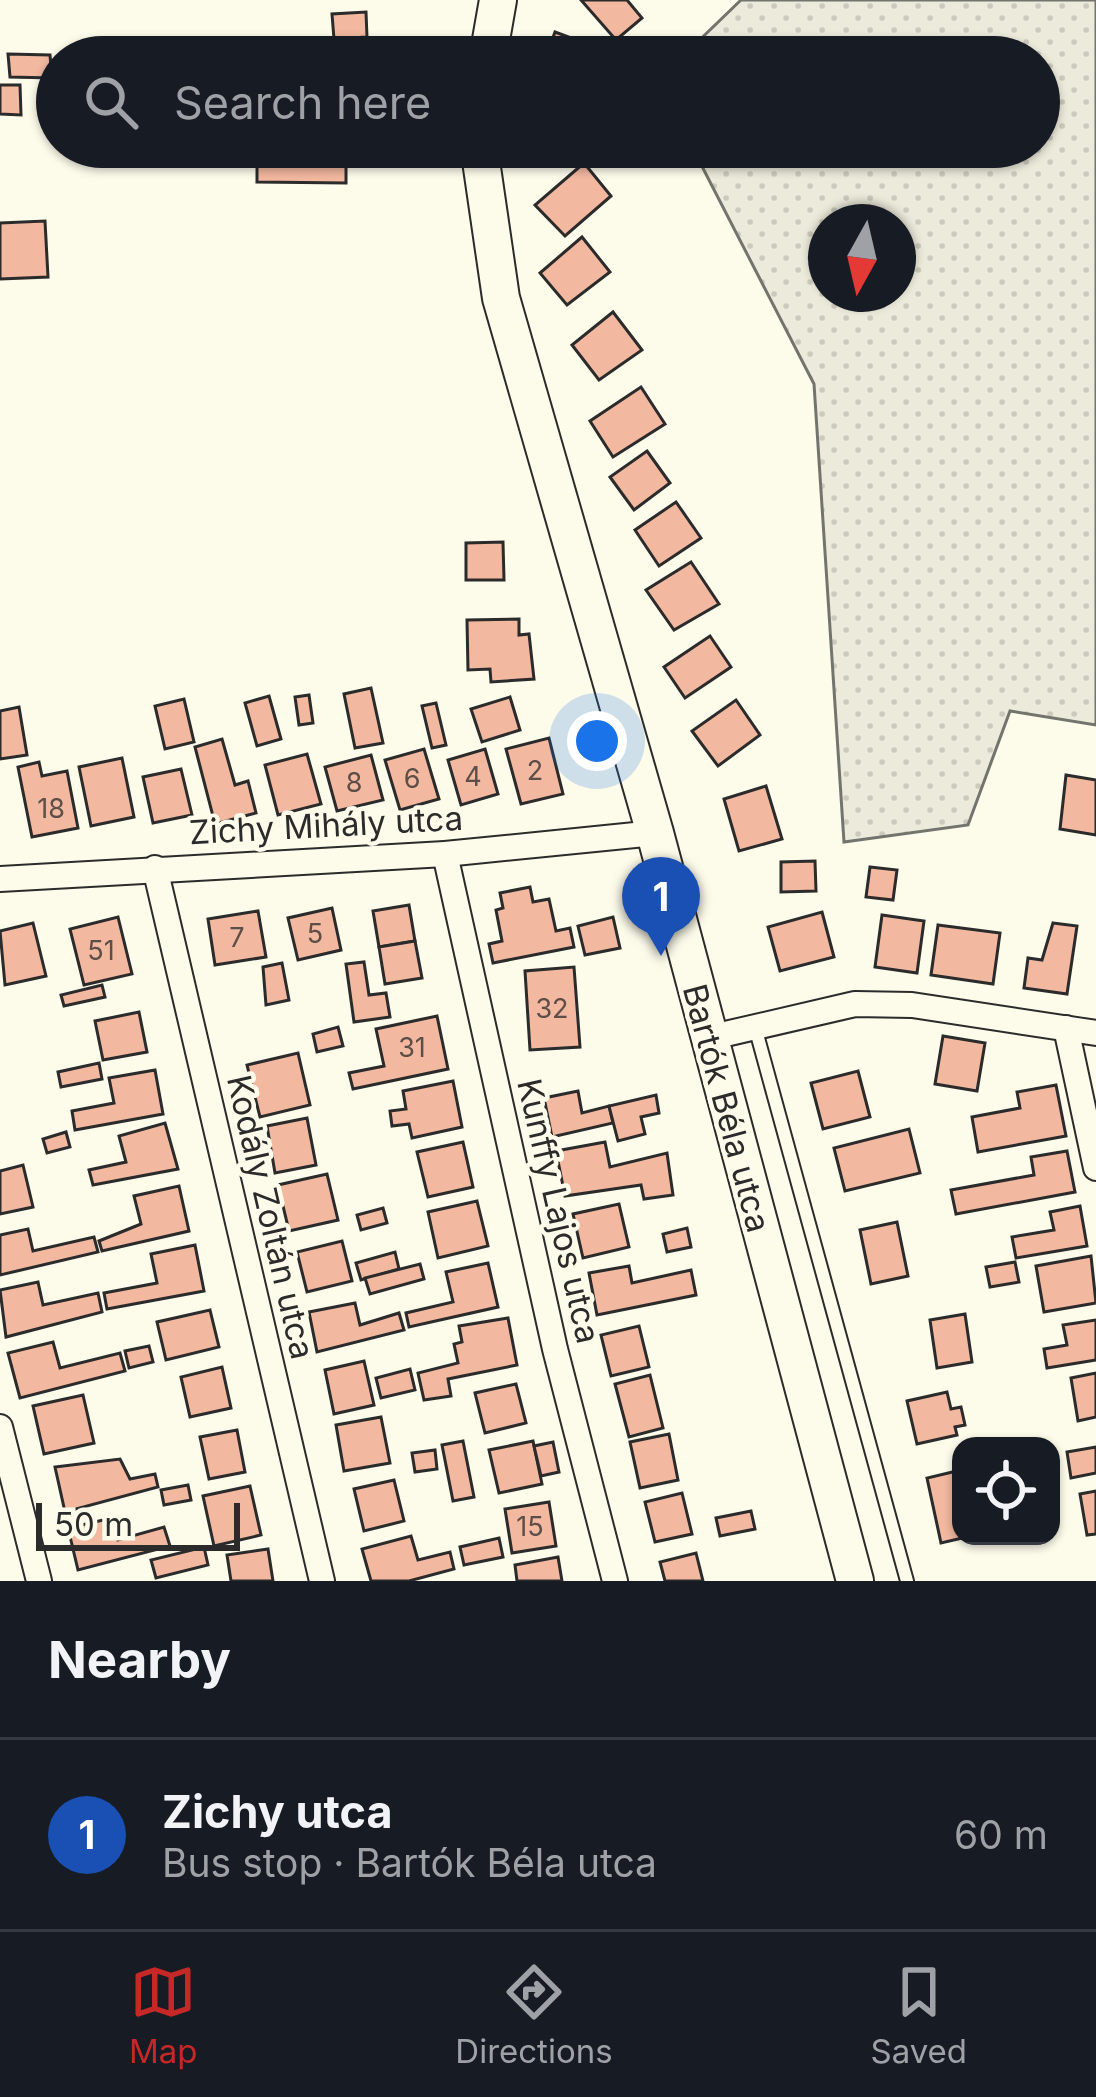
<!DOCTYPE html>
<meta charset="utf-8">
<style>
:root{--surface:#171b24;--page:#242831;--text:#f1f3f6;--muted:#9ea1a6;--line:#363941;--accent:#c62828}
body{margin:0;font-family:Inter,sans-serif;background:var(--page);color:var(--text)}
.controls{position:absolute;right:36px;bottom:36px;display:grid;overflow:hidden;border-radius:24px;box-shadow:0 3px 9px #0004}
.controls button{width:108px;height:108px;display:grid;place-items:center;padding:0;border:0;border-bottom:3px solid var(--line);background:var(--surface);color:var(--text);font:60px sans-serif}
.compass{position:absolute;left:808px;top:204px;width:108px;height:108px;border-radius:50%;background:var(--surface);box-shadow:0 3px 9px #0004;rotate:188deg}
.scale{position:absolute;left:36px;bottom:30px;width:204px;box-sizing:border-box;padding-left:12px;border:6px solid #2b2b2b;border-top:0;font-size:33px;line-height:42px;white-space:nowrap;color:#2b2b2b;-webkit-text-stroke:9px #fdfbea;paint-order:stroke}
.you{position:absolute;left:597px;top:741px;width:42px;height:42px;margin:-30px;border:9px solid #fff;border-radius:50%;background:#1a73e8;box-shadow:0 0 0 18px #1a73e833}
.badge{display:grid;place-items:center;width:78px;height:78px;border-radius:50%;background:var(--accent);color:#fff;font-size:39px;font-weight:700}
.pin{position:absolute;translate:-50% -99px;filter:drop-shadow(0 3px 6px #0008)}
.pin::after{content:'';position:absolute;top:63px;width:42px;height:36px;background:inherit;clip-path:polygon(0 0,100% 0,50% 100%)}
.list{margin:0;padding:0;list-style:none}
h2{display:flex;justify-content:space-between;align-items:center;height:156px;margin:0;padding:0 48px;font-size:51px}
h2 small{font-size:39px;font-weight:400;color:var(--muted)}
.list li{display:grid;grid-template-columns:78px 1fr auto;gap:36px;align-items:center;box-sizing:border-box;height:192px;padding:0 48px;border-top:3px solid var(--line)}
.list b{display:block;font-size:45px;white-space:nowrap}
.list p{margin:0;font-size:39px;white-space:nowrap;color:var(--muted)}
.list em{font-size:39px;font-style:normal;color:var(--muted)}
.icon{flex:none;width:66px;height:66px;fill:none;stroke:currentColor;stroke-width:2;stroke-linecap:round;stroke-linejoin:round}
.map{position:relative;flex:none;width:1096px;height:1581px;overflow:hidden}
.search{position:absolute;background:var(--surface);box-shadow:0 3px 9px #0004;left:36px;right:36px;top:36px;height:132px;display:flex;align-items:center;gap:30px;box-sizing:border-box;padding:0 42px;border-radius:66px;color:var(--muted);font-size:45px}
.sheet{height:348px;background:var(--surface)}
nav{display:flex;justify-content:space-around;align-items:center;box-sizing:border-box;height:168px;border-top:3px solid var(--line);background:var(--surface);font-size:33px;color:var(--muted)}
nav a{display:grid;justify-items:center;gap:6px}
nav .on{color:var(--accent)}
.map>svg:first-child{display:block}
.grass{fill:url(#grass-dots);stroke:#74746e;stroke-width:3;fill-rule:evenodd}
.building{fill:#f2b8a0;stroke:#2b2b2b;stroke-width:3}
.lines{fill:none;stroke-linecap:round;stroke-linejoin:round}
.lane-casing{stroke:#2b2b2b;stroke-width:16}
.street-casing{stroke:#2b2b2b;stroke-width:28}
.secondary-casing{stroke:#2b2b2b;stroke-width:40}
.lane{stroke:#fdfbea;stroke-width:12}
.street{stroke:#fdfbea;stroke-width:24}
.secondary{stroke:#fdfbea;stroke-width:36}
.labels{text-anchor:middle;stroke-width:9;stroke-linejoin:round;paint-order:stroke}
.number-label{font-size:27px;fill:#5d4e48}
.street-label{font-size:33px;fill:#2b2b2b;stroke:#fdfbea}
</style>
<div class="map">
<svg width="1096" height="1581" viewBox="0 0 1096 1581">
<defs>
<pattern id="grass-dots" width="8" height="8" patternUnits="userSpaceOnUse" patternTransform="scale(3)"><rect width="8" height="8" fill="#ecebdb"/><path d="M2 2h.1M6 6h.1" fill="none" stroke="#cbcabc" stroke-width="1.8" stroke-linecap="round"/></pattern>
</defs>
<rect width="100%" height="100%" fill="#fdfbea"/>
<path class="grass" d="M741,0h355v725l-86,-14 -42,114 -124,17 -30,-458 -122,-237h347v-90h-357zM826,222h72v72h-72z"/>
<g class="building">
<path d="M581,0h46l15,18 -26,22z"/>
<path d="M366,12l1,25 -33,2 -2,-25z"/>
<path d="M555,32l38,14 -5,11h-42z"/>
<path d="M8,54l42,1 2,23 -42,-1z"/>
<path d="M0,85h20l1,30 -21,-1z"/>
<path d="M257,151l89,1v31l-89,-1z"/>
<path d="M584,163l27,33 -46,40 -30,-31z"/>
<path d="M45,221l3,56 -48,2v-56z"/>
<path d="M582,237l28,35 -43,33 -27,-32z"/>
<path d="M613,312l29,38 -43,30 -27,-35z"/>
<path d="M641,387l24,37 -52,33 -23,-36z"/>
<path d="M647,451l23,32 -36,27 -24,-33z"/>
<path d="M676,502l25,36 -42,28 -24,-36z"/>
<path d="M503,542l1,38h-38v-37z"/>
<path d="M691,562l28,42 -45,26 -28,-40z"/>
<path d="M519,619v16l10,-1 5,45 -43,3 -1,-13 -22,1 -1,-50z"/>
<path d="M710,636l21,31 -46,31 -21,-31z"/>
<path d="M371,688l12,55 -28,5 -11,-54z"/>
<path d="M309,695l4,28 -14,2 -4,-28z"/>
<path d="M269,696l12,43 -24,7 -12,-43z"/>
<path d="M510,697l10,33 -38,12 -11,-33z"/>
<path d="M184,699l10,43 -29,7 -10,-43z"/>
<path d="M736,700l24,35 -42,31 -26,-35z"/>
<path d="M436,703l10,42 -14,3 -10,-42z"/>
<path d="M19,707l8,48 -27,4v-48z"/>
<path d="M549,738l14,56 -42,10 -15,-55z"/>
<path d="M222,739l13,46 13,-4 8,32 -41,11 -20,-77z"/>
<path d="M424,749l15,50 -39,11 -15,-50z"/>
<path d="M485,749l13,45 -37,11 -13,-45z"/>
<path d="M307,754l14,50 -43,11 -13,-50z"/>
<path d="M371,755l12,45 -46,11 -12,-44z"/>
<path d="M122,758l12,59 -43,9 -12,-59z"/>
<path d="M39,762l3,14 25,-5 11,57 -46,9 -14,-70z"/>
<path d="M181,769l11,46 -39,8 -10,-46z"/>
<path d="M1066,775l30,5v55l-36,-6z"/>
<path d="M766,786l16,53 -43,12 -15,-52z"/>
<path d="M815,861l1,30 -35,1v-30z"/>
<path d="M870,867l27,3 -4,30 -27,-3z"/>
<path d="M530,887l3,15 16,-3 7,32 14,-3 4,19 -81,16 -4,-19 13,-3 -6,-31 7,-2 -3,-15z"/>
<path d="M409,905l6,36 -36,6 -6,-36z"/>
<path d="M332,908l9,42 -43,10 -10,-42z"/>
<path d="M258,911l8,46 -51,8 -7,-46z"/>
<path d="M822,912l12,45 -54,14 -12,-44z"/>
<path d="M882,915l42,6 -7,52 -42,-6z"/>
<path d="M118,917l14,57 -48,11 -14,-56z"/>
<path d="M613,917l7,31 -35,7 -7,-29z"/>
<path d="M33,923l13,53 -41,9 -5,-54z"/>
<path d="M1053,923l24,3 -10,68 -43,-6 4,-30 14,2z"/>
<path d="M938,925l62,8 -7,51 -62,-9z"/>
<path d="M415,941l7,37 -37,6 -6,-37z"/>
<path d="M364,962l5,33 17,-2 4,24 -36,5 -8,-58z"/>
<path d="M282,963l7,37 -23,5 -3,-38z"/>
<path d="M574,967l6,80 -50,3 -5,-79z"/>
<path d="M102,985l3,12 -41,9 -3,-11z"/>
<path d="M139,1012l8,40 -44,8 -8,-39z"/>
<path d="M437,1016l11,53 -95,20 -4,-16 35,-7 -8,-37z"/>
<path d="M338,1027l5,19 -26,6 -4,-18z"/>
<path d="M943,1036l42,7 -8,48 -42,-7z"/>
<path d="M298,1053l12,52 -50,12 -13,-52z"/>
<path d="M99,1063l3,16 -41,8 -3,-15z"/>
<path d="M155,1070l8,44 -88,16 -3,-19 42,-8 -5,-25z"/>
<path d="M858,1071l12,46 -47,12 -12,-46z"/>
<path d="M453,1081l9,46 -50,11 -3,-14 -17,2 -2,-15 16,-2 -3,-18z"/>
<path d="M1056,1085l10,51 -88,16 -6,-35 48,-9 -3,-16z"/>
<path d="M578,1091l4,22 27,-7 4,17 -61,14 -8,-39z"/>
<path d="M656,1095l3,18 -18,4 4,17 -27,7 -9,-35z"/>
<path d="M307,1118l9,47 -41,8 -8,-47z"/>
<path d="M165,1123l13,46 -85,16 -4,-15 37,-8 -7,-26z"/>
<path d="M909,1129l11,44 -75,18 -11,-43z"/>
<path d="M66,1132l4,15 -23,6 -4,-14z"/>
<path d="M463,1142l10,45 -45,10 -11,-45z"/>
<path d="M605,1142l5,25 57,-14 6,42 -29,4 -3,-14 -76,11 -9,-45z"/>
<path d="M1067,1151l8,41 -119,22 -5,-24 83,-15 -3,-18z"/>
<path d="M23,1165l10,42 -33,7v-43z"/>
<path d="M327,1174l11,46 -49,11 -11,-46z"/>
<path d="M179,1186l10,45 -87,20 -3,-10 42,-17 -7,-28z"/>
<path d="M477,1201l11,45 -50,12 -10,-46z"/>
<path d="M619,1204l10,43 -46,11 -10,-44z"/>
<path d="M1080,1206l7,40 -71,12 -4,-21 42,-7 -4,-18z"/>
<path d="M383,1208l4,15 -26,7 -4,-15z"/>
<path d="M897,1222l11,54 -37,8 -11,-54z"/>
<path d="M687,1228l4,19 -24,5 -4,-18z"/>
<path d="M28,1229l5,22 61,-14 4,15 -98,23v-40z"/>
<path d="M342,1241l10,40 -45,11 -10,-40z"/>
<path d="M195,1245l9,46 -97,18 -3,-16 53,-10 -6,-29z"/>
<path d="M395,1252l4,17 -38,11 -5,-17z"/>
<path d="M1091,1256l5,47 -52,9 -8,-46z"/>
<path d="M1015,1262l4,20 -29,5 -4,-20z"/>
<path d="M488,1263l10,44 -89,20 -3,-14 47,-11 -7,-30z"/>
<path d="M420,1264l4,15 -54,15 -5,-16z"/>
<path d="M629,1266l3,17 59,-13 5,25 -99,20 -8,-42z"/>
<path d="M38,1282l5,23 55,-12 4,19 -96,25 -6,-47z"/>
<path d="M355,1303l5,22 39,-12 5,17 -87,22 -8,-40z"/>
<path d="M210,1310l9,37 -53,13 -9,-38z"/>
<path d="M965,1314l7,48 -35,6 -7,-48z"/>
<path d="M508,1318l9,47 -69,14 3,17 -27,4 -6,-27 40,-10 -4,-19 8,-2 -3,-16z"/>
<path d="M1096,1320v40l-49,8 -3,-19 23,-4 -4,-20z"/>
<path d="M639,1326l10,41 -38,9 -10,-41z"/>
<path d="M53,1342l7,26 60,-15 5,18 -105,27 -12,-45z"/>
<path d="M149,1346l4,16 -24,6 -4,-17z"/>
<path d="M364,1361l10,44 -40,9 -9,-44z"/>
<path d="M222,1367l9,41 -41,9 -9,-40z"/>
<path d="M410,1369l5,21 -34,8 -5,-20z"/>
<path d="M1096,1373v44l-18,4 -7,-43z"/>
<path d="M650,1375l13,53 -34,9 -14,-53z"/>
<path d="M516,1384l10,39 -41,10 -10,-40z"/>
<path d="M947,1392l4,17 10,-2 4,18 -10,2 2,8 -40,9 -10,-43z"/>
<path d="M83,1395l11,48 -50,11 -11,-48z"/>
<path d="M381,1417l9,46 -46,8 -8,-46z"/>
<path d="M237,1430l8,42 -36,7 -9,-42z"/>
<path d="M669,1434l9,46 -38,8 -10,-46z"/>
<path d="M463,1441l11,56 -21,4 -11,-56z"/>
<path d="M533,1441l9,43 -43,9 -10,-43z"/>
<path d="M553,1442l6,30 -18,4 -7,-30z"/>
<path d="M1096,1447v26l-25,5 -4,-26z"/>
<path d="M435,1450l2,19 -22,3 -3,-19z"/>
<path d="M120,1459l10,20 25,-5 3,13 -93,25 -10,-45z"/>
<path d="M961,1470v66h10l-30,7 -14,-65z"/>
<path d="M394,1480l10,41 -40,10 -10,-42z"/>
<path d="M188,1485l3,15 -27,5 -3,-15z"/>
<path d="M250,1486l11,49 -47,11 -11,-50z"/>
<path d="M1096,1491v43l-9,1 -7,-41z"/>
<path d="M682,1493l10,41 -37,8 -10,-40z"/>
<path d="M549,1502l7,44 -44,7 -7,-44z"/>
<path d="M751,1511l4,18 -35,7 -4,-18z"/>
<path d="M112,1518l6,22 46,-13 6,19 -92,24 -10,-42z"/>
<path d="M411,1536l7,24 32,-8 4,17 -45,12h-38l-9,-32z"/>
<path d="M499,1538l4,19 -39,8 -4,-18z"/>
<path d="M204,1547l4,18 -52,13 -5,-18z"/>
<path d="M268,1549l5,32h-42l-4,-26z"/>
<path d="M696,1553l7,28h-38l-5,-19z"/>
<path d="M558,1557l4,24h-45l-2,-16z"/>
</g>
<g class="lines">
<defs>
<path id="lane" d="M755,1027l152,554"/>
<g id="street">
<path d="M445,854l110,495 60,232"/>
<path d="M155,868l167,713"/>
<path d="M0,879l445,-25 210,-21"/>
<path d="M1066,1028l30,140"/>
<path d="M708,1038l147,-34 57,1 184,28"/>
<path d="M0,1427l39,154"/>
</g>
<g id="secondary">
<path d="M488,57l10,-57"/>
<path d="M479,147l22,151 154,535 200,748"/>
</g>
</defs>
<use href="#lane" class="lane-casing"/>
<use href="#street" class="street-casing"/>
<use href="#secondary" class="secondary-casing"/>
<use href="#lane" class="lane"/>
<use href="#street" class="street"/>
<use href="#secondary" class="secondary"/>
</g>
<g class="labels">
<g class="number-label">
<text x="535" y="780">2</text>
<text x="473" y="786">4</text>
<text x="412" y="788">6</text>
<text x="354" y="792">8</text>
<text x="51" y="818">18</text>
<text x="315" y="943">5</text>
<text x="237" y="947">7</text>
<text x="101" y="960">51</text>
<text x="552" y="1018">32</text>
<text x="412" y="1057">31</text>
<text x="530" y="1536">15</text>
</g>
<g class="street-label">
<text transform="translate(326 825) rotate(-3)" y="12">Zichy Mihály utca</text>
<text transform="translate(727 1108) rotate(75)" y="12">Bartók Béla utca</text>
<text transform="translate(559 1211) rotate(77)" y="12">Kunffy Lajos utca</text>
<text transform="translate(271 1217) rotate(77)" y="12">Kodály Zoltán utca</text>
</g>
</g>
</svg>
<div class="controls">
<button><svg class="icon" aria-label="locate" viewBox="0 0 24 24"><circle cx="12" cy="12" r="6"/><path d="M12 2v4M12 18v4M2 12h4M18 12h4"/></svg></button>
</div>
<svg class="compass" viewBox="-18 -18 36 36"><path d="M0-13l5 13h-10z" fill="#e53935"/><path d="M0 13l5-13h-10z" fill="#9ea1a6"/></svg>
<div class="scale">50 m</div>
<div class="you"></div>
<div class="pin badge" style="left:661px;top:956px;background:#1a4fb4">1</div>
<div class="search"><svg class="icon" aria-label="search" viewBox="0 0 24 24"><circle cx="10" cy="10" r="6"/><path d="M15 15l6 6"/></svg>Search here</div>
</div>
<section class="sheet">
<h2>Nearby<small></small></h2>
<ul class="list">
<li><span class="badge" style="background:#1a4fb4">1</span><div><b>Zichy utca</b><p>Bus stop · Bartók Béla utca</p></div><em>60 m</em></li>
</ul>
</section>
<nav>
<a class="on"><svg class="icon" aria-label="map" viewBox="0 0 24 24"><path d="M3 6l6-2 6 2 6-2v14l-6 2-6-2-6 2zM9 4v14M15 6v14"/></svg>Map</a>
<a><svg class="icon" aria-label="directions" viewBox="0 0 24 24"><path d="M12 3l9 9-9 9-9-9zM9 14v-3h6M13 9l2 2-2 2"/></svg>Directions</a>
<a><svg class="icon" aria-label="saved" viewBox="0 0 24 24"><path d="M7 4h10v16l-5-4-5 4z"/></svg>Saved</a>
</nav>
